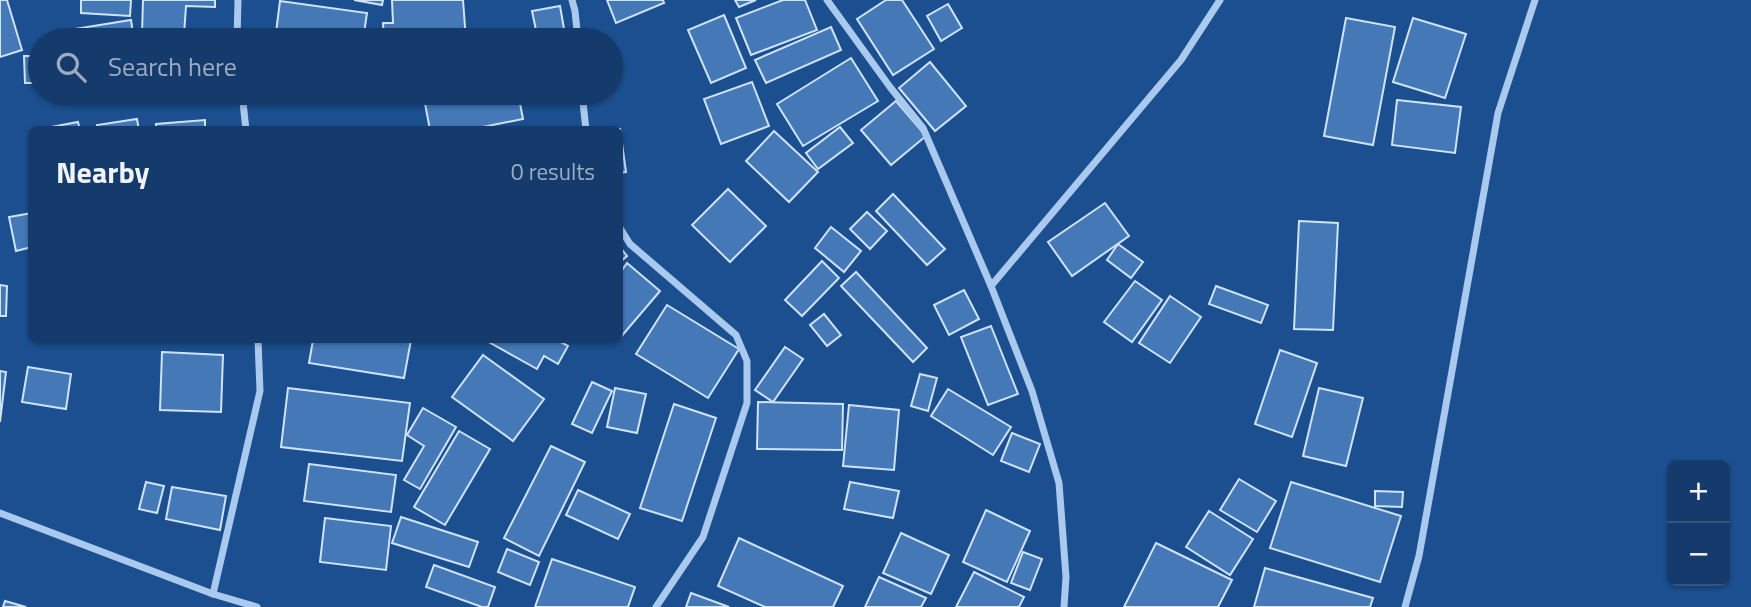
<!DOCTYPE html>
<meta charset="utf-8">
<style>
:root{--surface:#143b6b;--page:#214673;--text:#f1f3f6;--muted:#9dadc1;--line:#33557e}
body{margin:0;font-family:"Titillium Web",sans-serif;background:var(--page);color:var(--text)}
.controls{position:absolute;right:21px;bottom:21px;display:grid;overflow:hidden;border-radius:10px;box-shadow:0 2px 5px #0004}
.controls button{width:63px;height:63px;display:grid;place-items:center;padding:0;border:0;border-bottom:2px solid var(--line);background:var(--surface);color:var(--text);font:35px sans-serif}
.list{margin:0;padding:0;list-style:none}
h2{display:flex;justify-content:space-between;align-items:center;height:91px;margin:0;padding:0 28px;font-size:30px}
h2 small{font-size:23px;font-weight:400;color:var(--muted)}
.icon{flex:none;width:38px;height:38px;fill:none;stroke:currentColor;stroke-width:2;stroke-linecap:round;stroke-linejoin:round}
.map{position:relative;flex:none;width:1751px;height:607px;overflow:hidden}
.search{position:absolute;background:var(--surface);box-shadow:0 2px 5px #0004;left:28px;top:28px;width:595px;height:77px;display:flex;align-items:center;gap:18px;box-sizing:border-box;padding:0 24px;border-radius:38px;color:var(--muted);font-size:26px}
.panel{position:absolute;background:var(--surface);box-shadow:0 2px 5px #0004;left:28px;top:126px;width:595px;height:217px;border-radius:10px}
.map>svg:first-child{display:block}
.building{fill:#4478b7;stroke:#cfe3fa;stroke-width:2}
.lines{fill:none;stroke-linecap:round;stroke-linejoin:round}
.minor{stroke:#a9c9ee;stroke-width:7}
</style>
<div class="map">
<svg width="1751" height="607" viewBox="0 0 1751 607">
<rect width="100%" height="100%" fill="#1b4f8f"/>
<g class="building">
<path d="M0,0h7l15,50 -22,7z"/>
<path d="M81,0h50l-1,16 -49,-3z"/>
<path d="M143,0h72v7l-29,-1 -2,29 -42,-1z"/>
<path d="M354,0h29l-1,5z"/>
<path d="M392,0h71l3,40h-82l-1,-17h10z"/>
<path d="M607,0h56l1,3 -48,20z"/>
<path d="M735,0h21l-17,7z"/>
<path d="M783,0h22l12,30 -66,25 -15,-37z"/>
<path d="M886,0h16l32,49 -41,26 -36,-56z"/>
<path d="M280,1l87,12 -4,27h-88z"/>
<path d="M948,4l14,24 -21,13 -14,-25z"/>
<path d="M560,6l6,34h-28l-6,-29z"/>
<path d="M724,15l22,53 -35,15 -23,-53z"/>
<path d="M1346,18l49,9 -22,118 -49,-9z"/>
<path d="M1413,18l53,16 -21,64 -52,-16z"/>
<path d="M131,20l3,20h-65l-1,-10z"/>
<path d="M831,27l10,23 -75,33 -11,-23z"/>
<path d="M24,56h16v27h-15z"/>
<path d="M851,58l27,43 -75,45 -26,-42z"/>
<path d="M930,62l36,44 -31,25 -36,-43z"/>
<path d="M752,82l17,44 -48,18 -17,-45z"/>
<path d="M423,93h95l5,26 -55,11h-38z"/>
<path d="M1397,100l64,7 -6,46 -63,-8z"/>
<path d="M896,101l30,35 -35,29 -30,-35z"/>
<path d="M137,119l2,11h-42v-5z"/>
<path d="M205,120v10h-49v-6z"/>
<path d="M78,122l2,8h-28l-1,-3z"/>
<path d="M840,127l13,16 -35,26 -12,-16z"/>
<path d="M620,129l6,43 -6,1v-43h-6z"/>
<path d="M774,131l44,41 -29,30 -43,-41z"/>
<path d="M728,189l38,37 -36,36 -38,-37z"/>
<path d="M893,194l52,55 -18,16 -51,-54z"/>
<path d="M1105,203l24,33 -57,40 -24,-34z"/>
<path d="M867,212l20,19 -17,18 -20,-20z"/>
<path d="M32,213v34l-16,4 -7,-34z"/>
<path d="M1299,221l39,2 -5,107 -39,-1z"/>
<path d="M831,227l30,24 -17,21 -29,-24z"/>
<path d="M1118,244l25,18 -12,16 -24,-18z"/>
<path d="M620,247l7,9 -7,6z"/>
<path d="M822,261l17,17 -37,38 -17,-16z"/>
<path d="M627,263l33,28 -40,47v-65z"/>
<path d="M856,272l71,76 -14,14 -72,-76z"/>
<path d="M1135,281l27,19 -30,42 -28,-20z"/>
<path d="M0,285l7,1 -1,30h-6z"/>
<path d="M1216,286l52,19 -7,18 -52,-19z"/>
<path d="M964,290l15,29 -30,16 -15,-30z"/>
<path d="M1170,296l31,21 -31,46 -31,-20z"/>
<path d="M667,305l72,44 -31,49 -72,-44z"/>
<path d="M824,314l17,21 -14,11 -17,-21z"/>
<path d="M991,326l27,68 -30,11 -27,-68z"/>
<path d="M313,340h98l-7,38 -95,-15z"/>
<path d="M485,340h72l11,6 -10,18 -14,-8 -7,13z"/>
<path d="M785,347l18,12 -30,43 -18,-12z"/>
<path d="M1280,350l37,13 -25,74 -37,-13z"/>
<path d="M162,352l61,3 -2,57 -61,-2z"/>
<path d="M483,355l61,44 -31,42 -61,-44z"/>
<path d="M28,367l43,7 -5,35 -44,-7z"/>
<path d="M0,371l6,1 -6,50z"/>
<path d="M920,374l17,4 -9,33 -17,-5z"/>
<path d="M592,382l20,9 -20,42 -20,-9z"/>
<path d="M288,388l122,15 -8,58 -121,-14z"/>
<path d="M615,388l31,6 -9,39 -30,-6z"/>
<path d="M1319,388l44,10 -17,68 -43,-10z"/>
<path d="M948,389l63,38 -18,28 -62,-39z"/>
<path d="M758,402l85,2 -1,46 -85,-1z"/>
<path d="M674,404l42,14 -34,103 -42,-13z"/>
<path d="M849,405l50,5 -5,60 -51,-4z"/>
<path d="M423,408l33,19 -36,62 -16,-9 20,-34 -17,-11z"/>
<path d="M459,431l31,18 -45,76 -31,-18z"/>
<path d="M1012,433l28,11 -11,28 -28,-11z"/>
<path d="M551,446l34,16 -46,94 -35,-18z"/>
<path d="M309,464l87,11 -5,37 -87,-11z"/>
<path d="M1239,479l37,22 -19,31 -37,-22z"/>
<path d="M146,482l18,4 -7,27 -18,-4z"/>
<path d="M850,482l49,9 -6,27 -49,-9z"/>
<path d="M1291,482l110,34 -21,66 -110,-34z"/>
<path d="M172,487l54,9 -6,34 -54,-11z"/>
<path d="M578,490l52,24 -12,25 -52,-24z"/>
<path d="M1375,491l28,1 -1,15 -27,-1z"/>
<path d="M986,510l44,21 -23,51 -44,-20z"/>
<path d="M1209,511l44,28 -23,36 -44,-28z"/>
<path d="M401,517l77,25 -9,25 -77,-24z"/>
<path d="M325,518l66,8 -5,44 -66,-8z"/>
<path d="M901,533l48,22 -18,39 -48,-21z"/>
<path d="M739,538l104,48 -10,21h-68l-47,-21z"/>
<path d="M1156,543l76,37 -14,27h-94z"/>
<path d="M507,549l32,13 -9,23 -32,-13z"/>
<path d="M1023,552l19,7 -12,31 -19,-7z"/>
<path d="M552,559l83,28 -7,20h-93z"/>
<path d="M434,565l61,22 -7,20h-6l-56,-20z"/>
<path d="M1265,568l108,30 -3,9h-116z"/>
<path d="M974,572l50,25 -5,10h-63z"/>
<path d="M879,577l47,21 -5,9h-56z"/>
<path d="M691,593l38,14h-43z"/>
<path d="M5,601l21,6h-23z"/>
</g>
<g class="lines">
<g class="minor">
<path d="M572,0l3,11 3,29"/>
<path d="M827,0l63,87 33,41 68,158 41,105 27,92 7,94 -2,30"/>
<path d="M237,40l1,-40"/>
<path d="M242,93l4,37"/>
<path d="M582,93l4,37"/>
<path d="M620,228l10,16 106,91 11,26v42l-44,134 -47,70"/>
<path d="M991,286l190,-226 39,-60"/>
<path d="M0,513l213,81 44,13"/>
<path d="M213,594l47,-203 -2,-51"/>
<path d="M1405,607l14,-51 79,-443 37,-113"/>
</g>
</g>
</svg>
<div class="controls">
<button>+</button>
<button>−</button>
</div>
<div class="search"><svg class="icon" aria-label="search" viewBox="0 0 24 24"><circle cx="10" cy="10" r="6"/><path d="M15 15l6 6"/></svg>Search here</div>
<section class="panel">
<h2>Nearby<small>0 results</small></h2>
<ul class="list">
</ul>
</section>
</div>
